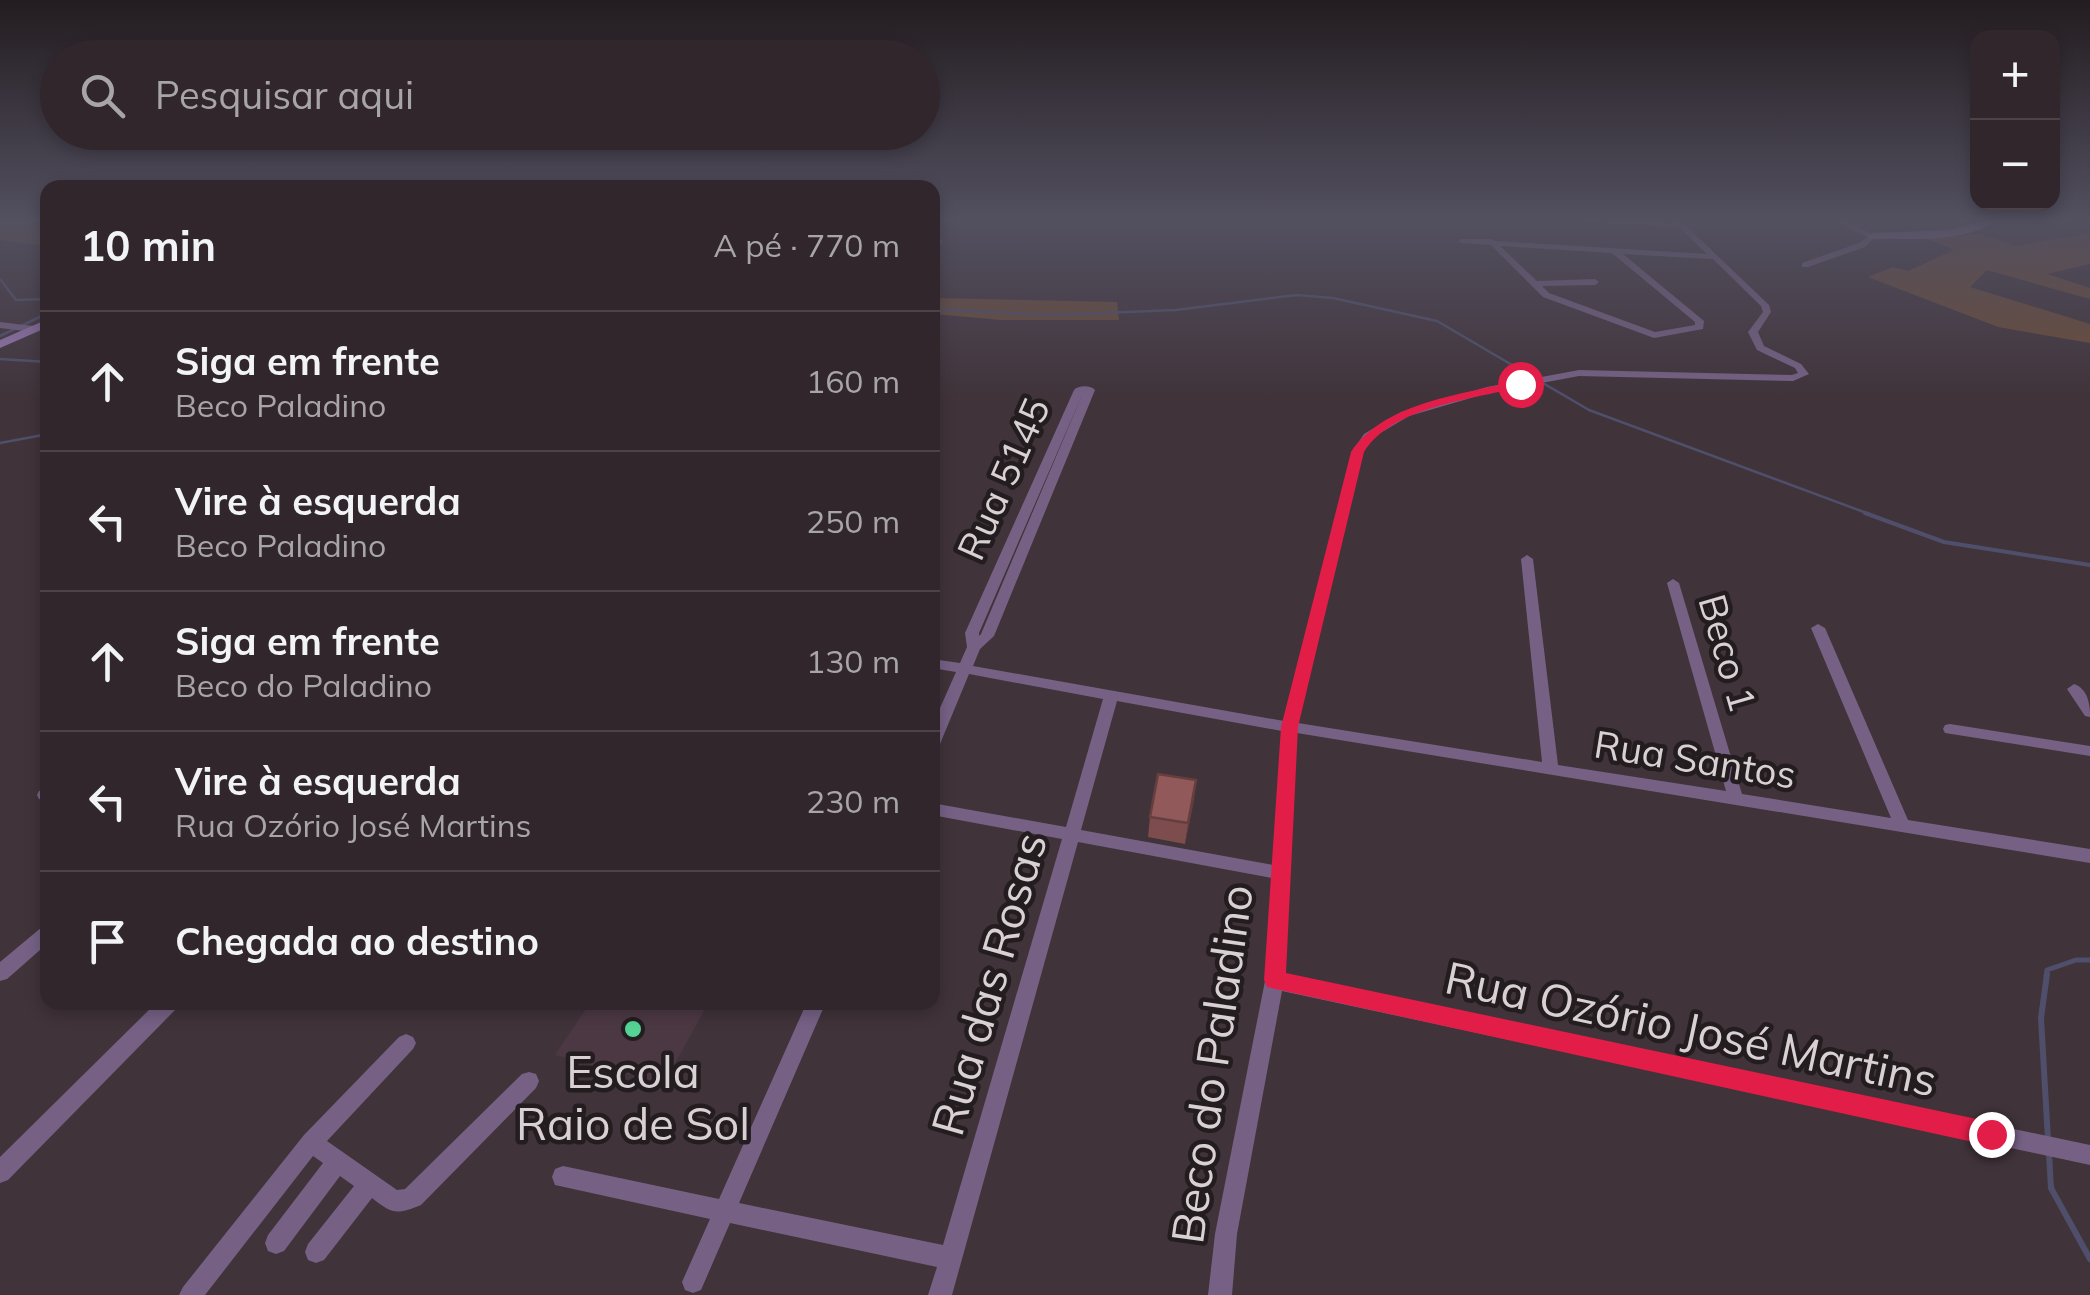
<!DOCTYPE html>
<html lang="pt">
<meta charset="utf-8">
<style>
:root{--surface:#30262c;--page:#382e34;--text:#f1f3f6;--muted:#a8a5a9;--line:#4b4348}
body{margin:0;font-family:Mulish,sans-serif;background:var(--page);color:var(--text)}
.controls{position:absolute;right:30px;top:30px;display:grid;overflow:hidden;border-radius:20px;box-shadow:0 5px 15px #0003}
.controls button{width:90px;height:90px;display:grid;place-items:center;padding:0;border:0;border-bottom:2px solid var(--line);background:var(--surface);color:var(--text);font:50px sans-serif}
.stop{position:absolute;width:30px;height:30px;margin:-22px;border:8px solid #e11d48;border-radius:50%;background:#fff}
.stop.end{background:#e11d48;border-color:#fff;box-shadow:0 2px 10px #0008}
.list{margin:0;padding:0;list-style:none}
h2{display:flex;justify-content:space-between;align-items:center;height:130px;margin:0;padding:0 40px;font-size:42px}
h2 small{font-size:32px;font-weight:400;color:var(--muted)}
.list li{display:grid;grid-template-columns:65px 1fr auto;gap:30px;align-items:center;box-sizing:border-box;height:140px;padding:0 40px;border-top:2px solid var(--line)}
.list b{display:block;font-size:38px;white-space:nowrap}
.list p{margin:0;font-size:32px;white-space:nowrap;color:var(--muted)}
.list em{font-size:32px;font-style:normal;color:var(--muted)}
.icon{flex:none;width:55px;height:55px;fill:none;stroke:currentColor;stroke-width:2;stroke-linecap:round;stroke-linejoin:round}
.map{position:relative;flex:none;width:2090px;height:1295px;overflow:hidden}
.search{position:absolute;background:var(--surface);box-shadow:0 5px 15px #0003;left:40px;top:40px;width:900px;height:110px;display:flex;align-items:center;gap:25px;box-sizing:border-box;padding:0 35px;border-radius:55px;color:var(--muted);font-size:38px}
.panel{position:absolute;background:var(--surface);box-shadow:0 5px 15px #0003;left:40px;top:180px;width:900px;height:830px;border-radius:20px}
.map>svg:first-child{display:block}
.built{fill:#4c3843}
.green{fill:#6b4b36}
.lines{fill:none;stroke-linecap:round;stroke-linejoin:round}
.stream-far3{stroke:#4f4f6c;stroke-width:2.5}
.stream-far2{stroke:#4f4f6c;stroke-width:4}
.stream-far1{stroke:#4f4f6c;stroke-width:5}
.stream{stroke:#4f4f6c;stroke-width:6}
.street{fill:#766185;fill-rule:evenodd}
.secondary{fill:#9878b1;fill-rule:evenodd}
.wall{fill:#7d4d4d}
.shaded-wall{fill:#663e3f}
.building{fill:#91595a;stroke:#663e3f;stroke-width:2.5}
.route{fill:#e11d48}
.poi-dot{fill:#54d395;stroke:#231d20;stroke-width:4}
.labels{text-anchor:middle;stroke-width:9;stroke-linejoin:round;paint-order:stroke}
.street-label{font-size:38px;fill:#d9d0d4;stroke:#231d20}
.near-street-label{font-size:45px;fill:#d9d0d4;stroke:#231d20}
.near-poi-label{font-size:45px;fill:#d9d0d4;stroke:#231d20}
</style>
<div class="map">
<svg width="2090" height="1295" viewBox="0 0 2090 1295">
<rect width="100%" height="100%" fill="#40333a"/>
<path class="built" d="M590,1003v-1l118,1 -44,81 -109,-29z"/>
<g class="green">
<path d="M0,219h47v27l-47,-6z"/>
<path d="M2090,233v31l-43,10 43,14v11l-103,-29 -17,17 120,37v19l-92,-16 -130,-50 25,-10 15,4 46,-21 -29,-12 55,-4 35,12z"/>
<path d="M933,298l184,4 2,18h-118l-68,-6z"/>
</g>
<g class="lines">
<g class="stream-far3">
<path d="M0,279l16,21 32,-1"/>
<path d="M932,309l120,6 124,-5 120,-15 37,3 104,23 152,89 283,105"/>
<path d="M0,336l48,-23"/>
<path d="M0,359l48,3"/>
<path d="M0,443l48,-9"/>
</g>
<path class="stream-far2" d="M1865,513l79,29 146,23"/>
<path class="stream-far1" d="M2046,976l1,-6 29,-10h14"/>
<g class="stream">
<path d="M2047,974l-6,44 7,122"/>
<path d="M2049,1154l2,34 39,71"/>
</g>
<g class="street">
<path d="M1578,219l97,4 -4,-4h8l90,86 2,7 -13,20 6,14 37,18 8,10 -16,7 -214,-5 -91,17 -79,23 -37,22 -10,14 -64,271 244,39 -21,-203 6,-4 6,4 25,206 168,26 -59,-208 6,-4 6,4 63,211 149,24 -80,-190 7,-4 7,4 83,192 182,29v14l-793,-130 -13,242 806,170v20l-808,-174 -45,243 -5,61h-24l7,-61 50,-253 7,-103 -194,-36 -126,453h-24l9,-28 -207,-44 -29,67 -8,3 -8,-3 -3,-8 28,-63 -155,-34 -3,-8 3,-8 8,-3 156,33 88,-197h19l-87,201 204,42 119,-406 -130,-24v-12l134,24 37,-128 -134,-25 -29,70 -3,4 -5,1v-23l24,-54 -24,-4v-9l28,4 7,-16 -2,-14 109,-243c4,-5 17,-5 21,0l-101,246 -14,13 -7,17 311,55 68,-269 12,-18 37,-22 86,-25 92,-17 213,5 6,-2 -3,-5 -38,-18 -9,-18 15,-20 -2,-6 -48,-47 -90,-5 81,67 -1,8 -49,9 -111,-41 -52,-52 -29,-2 -4,-2 4,-2h29l4,2 212,13 -27,-26 -98,-7zM1500,246l112,7 83,69v3l-40,7 -106,-39 -7,-7 53,-1 4,-3 -4,-3 -58,2zM1083,393l-102,241 -2,2v-3zM1117,701l165,30 -9,134 -192,-35z"/>
<path d="M1830,219h10l36,17 -11,11 -57,20h-6v-4l57,-20 8,-6z"/>
<path d="M937,239l7,2 -12,14v-9z"/>
<path d="M0,322l33,4 5,3 -5,3 -33,-4z"/>
<path d="M2074,684c14,5 16,20 16,33l-5,-1 -18,-27z"/>
<path d="M1950,724l140,22v10l-145,-23 -2,-4 2,-4z"/>
<path d="M45,789h3v12l-9,-2 -2,-4 2,-4z"/>
<path d="M48,925v18l-41,36 -7,2v-19l42,-35z"/>
<path d="M157,1002h22l-2,6 -169,172 -8,3v-26z"/>
<path d="M406,1034l7,3 3,6 -3,6 -86,92 70,49 8,-1 117,-115 7,-2 7,2 3,7 -3,7 -115,117c-24,10 -29,9 -49,-7l-48,62 -8,3 -8,-3 -3,-8 3,-8 46,-58 -14,-10 -56,75 -8,3 -8,-3 -3,-8 3,-8 55,-72 -10,-7 -108,139h-26l4,-8 121,-152 95,-98z"/>
</g>
<g class="secondary">
<path d="M1987,219h12c-35,25 -86,19 -127,20l-5,-3 5,-3 79,-3z"/>
<path d="M48,319v8l-48,21v-8z"/>
</g>
</g>
<path class="wall" d="M1196,780l-11,64 -37,-7 2,-20z"/>
<path class="shaded-wall" d="M1196,780l-2,21 -9,43 3,-21z"/>
<path class="building" d="M1158,774l38,6 -8,43 -38,-6z"/>
<linearGradient id="sky" x2="0" y2="1"><stop stop-color="#231c20"/><stop offset="0.55" stop-color="#535060"/><stop offset="1" stop-color="#535060" stop-opacity="0"/></linearGradient>
<rect width="2090" height="400" fill="url(#sky)"/>
<path class="route" d="M1520,380l4,6c-51,14 -130,19 -160,66l-66,275 -12,246 705,149 8,4 4,8 -4,9 -8,3 -724,-159 -3,-7 17,-253 70,-275c34,-51 112,-57 169,-72z"/>
<circle class="poi-dot" cx="633" cy="1029" r="10"/>
<g class="labels">
<g class="street-label">
<text transform="translate(1004 479) rotate(-66)" y="13">Rua 5145</text>
<text transform="translate(1727 653) rotate(74)" y="13">Beco 1</text>
<text transform="translate(1695 760) rotate(9)" y="13">Rua Santos</text>
</g>
<g class="near-street-label">
<text transform="translate(989 984) rotate(-74)" y="16">Rua das Rosas</text>
<text transform="translate(1691 1029) rotate(12)" y="16">Rua Ozório José Martins</text>
<text transform="translate(1212 1064) rotate(-82)" y="16">Beco do Paladino</text>
</g>
<g class="near-poi-label">
<text x="633" y="1088">Escola<tspan x="633" dy="52">Raio de Sol</tspan></text>
</g>
</g>
</svg>
<div class="controls">
<button>+</button>
<button>−</button>
</div>
<div class="stop" style="left:1520px;top:384px"></div>
<div class="stop end" style="left:1991px;top:1134px"></div>
<div class="search"><svg class="icon" aria-label="search" viewBox="0 0 24 24"><circle cx="10" cy="10" r="6"/><path d="M15 15l6 6"/></svg>Pesquisar aqui</div>
<section class="panel">
<h2>10 min<small>A pé · 770 m</small></h2>
<ul class="list">
<li><svg class="icon" aria-label="ahead" viewBox="0 0 24 24"><path d="M12 20V5M6 11l6-6 6 6"/></svg><div><b>Siga em frente</b><p>Beco Paladino</p></div><em>160 m</em></li>
<li><svg class="icon" aria-label="left" viewBox="0 0 24 24"><path d="M17 20v-9H6M10 6l-5 5 5 5"/></svg><div><b>Vire à esquerda</b><p>Beco Paladino</p></div><em>250 m</em></li>
<li><svg class="icon" aria-label="ahead" viewBox="0 0 24 24"><path d="M12 20V5M6 11l6-6 6 6"/></svg><div><b>Siga em frente</b><p>Beco do Paladino</p></div><em>130 m</em></li>
<li><svg class="icon" aria-label="left" viewBox="0 0 24 24"><path d="M17 20v-9H6M10 6l-5 5 5 5"/></svg><div><b>Vire à esquerda</b><p>Rua Ozório José Martins</p></div><em>230 m</em></li>
<li><svg class="icon" aria-label="arrive" viewBox="0 0 24 24"><path d="M6 21V4h12l-3 4 3 4H6"/></svg><div><b>Chegada ao destino</b></div></li>
</ul>
</section>
</div>
